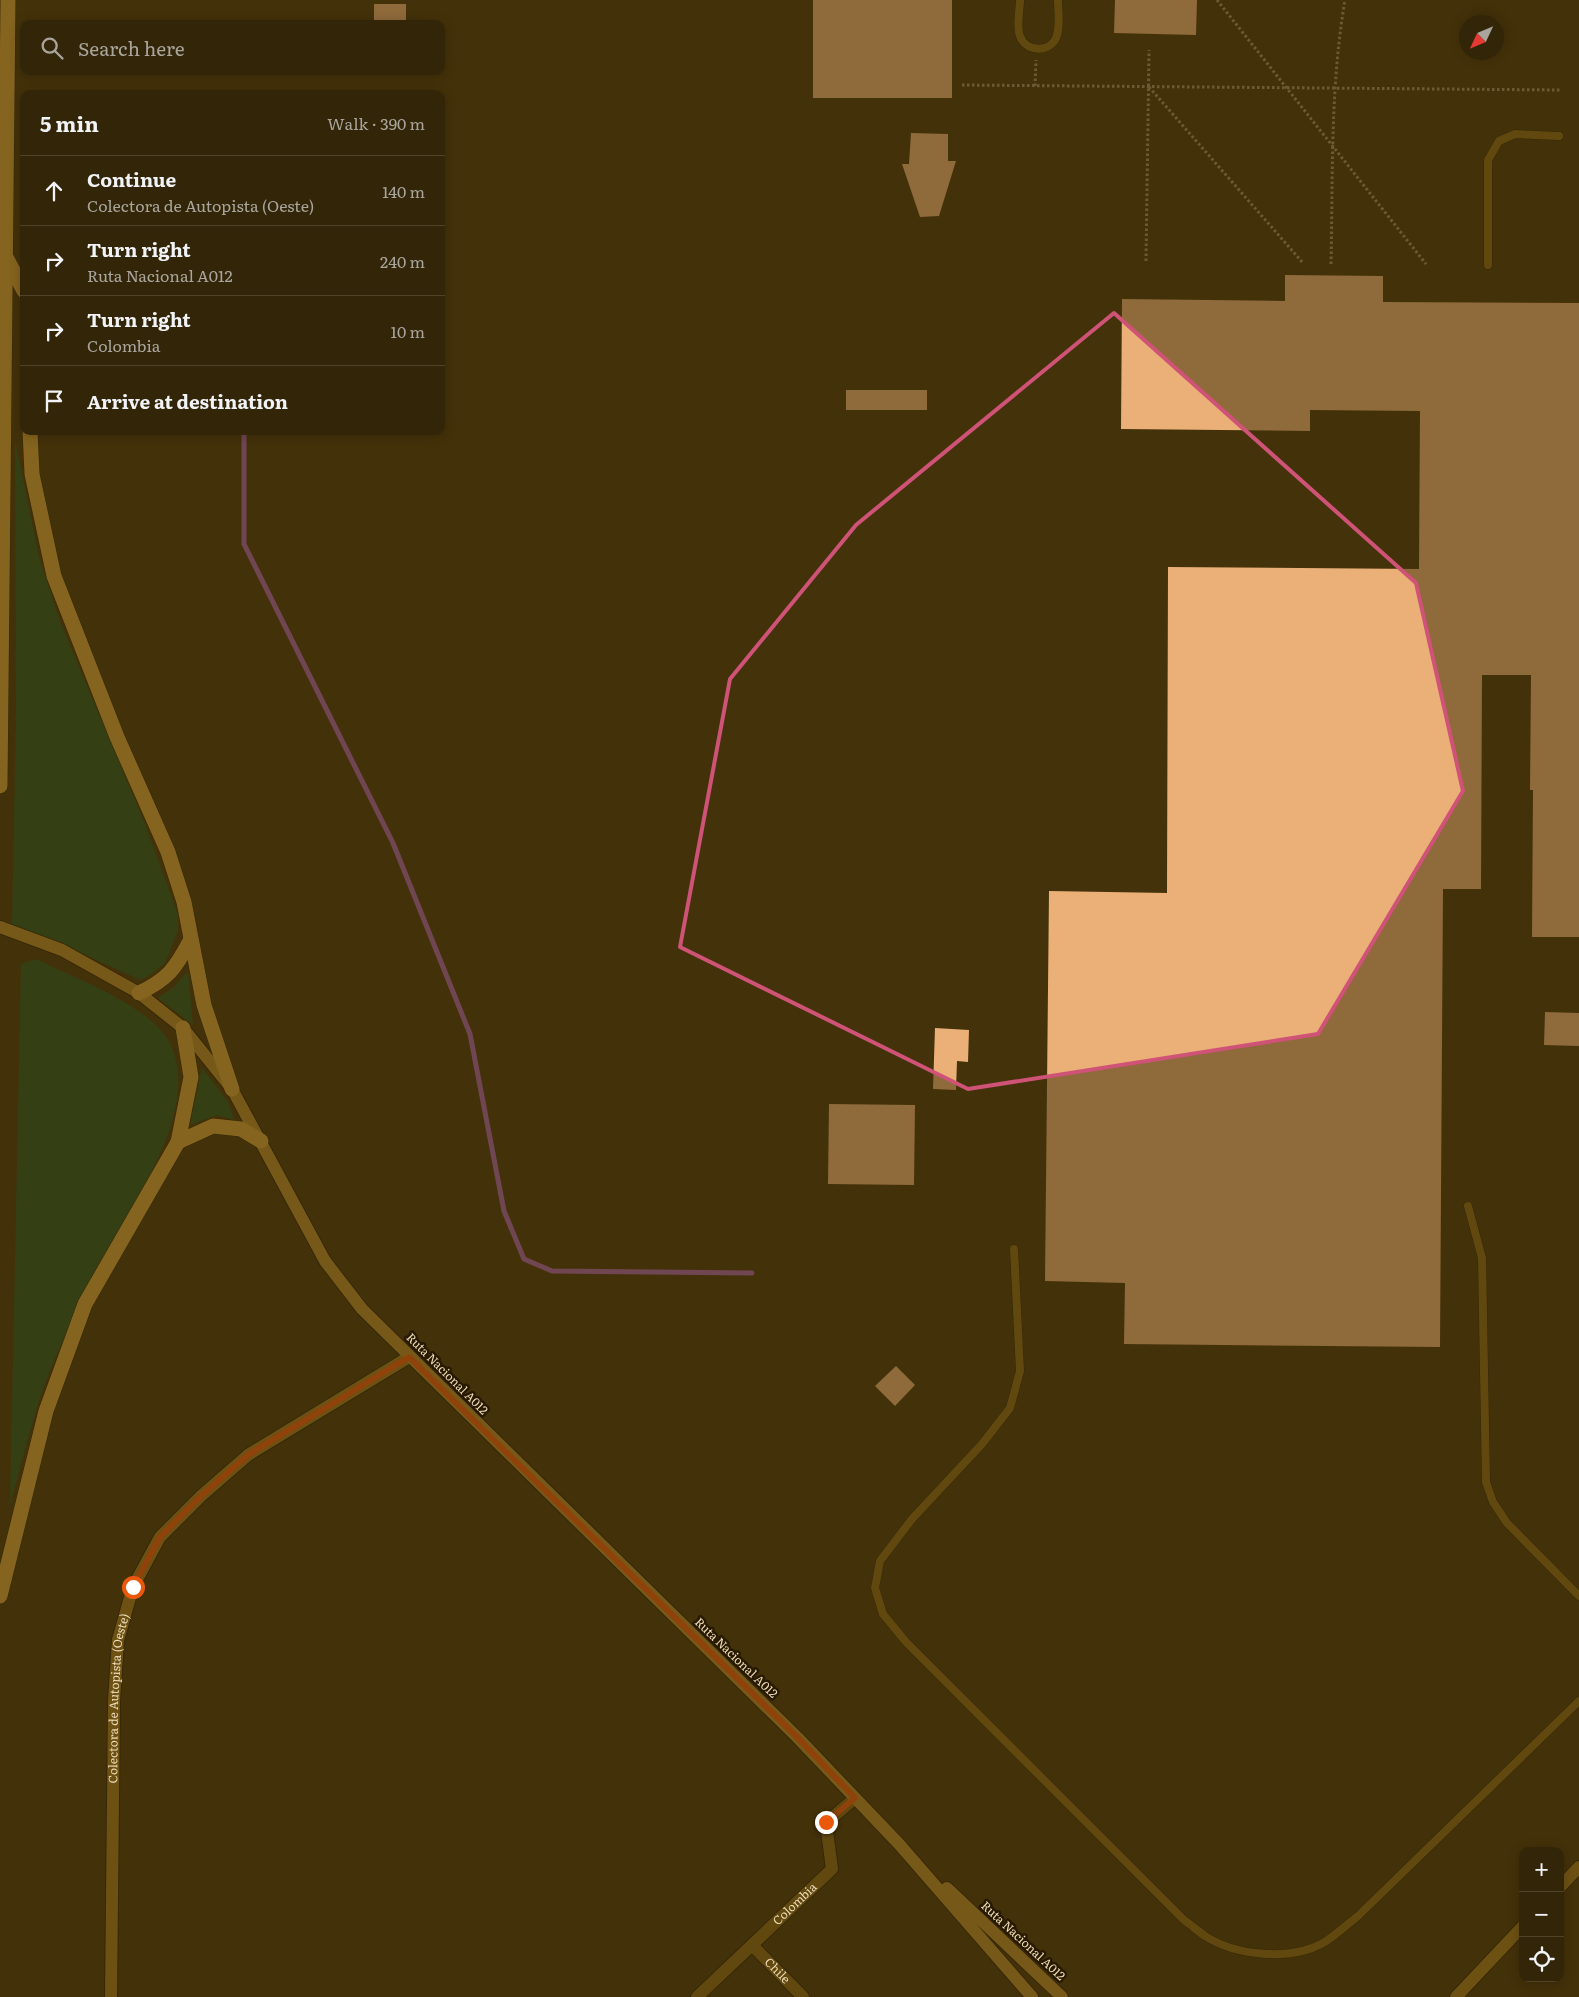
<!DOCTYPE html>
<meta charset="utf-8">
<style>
:root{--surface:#332608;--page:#3e3216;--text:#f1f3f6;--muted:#a9a59c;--line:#4e4329}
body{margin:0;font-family:Literata,serif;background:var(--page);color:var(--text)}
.controls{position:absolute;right:15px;bottom:15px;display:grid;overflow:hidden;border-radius:10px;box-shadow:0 2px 12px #0003}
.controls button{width:45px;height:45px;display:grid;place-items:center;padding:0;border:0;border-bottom:1px solid var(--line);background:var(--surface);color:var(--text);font:25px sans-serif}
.compass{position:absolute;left:1459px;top:15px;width:45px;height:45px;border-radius:50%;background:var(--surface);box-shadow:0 2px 12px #0003;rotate:226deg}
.stop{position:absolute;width:15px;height:15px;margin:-11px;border:4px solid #ea580c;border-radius:50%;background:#fff}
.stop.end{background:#ea580c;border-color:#fff;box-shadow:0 1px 5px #0008}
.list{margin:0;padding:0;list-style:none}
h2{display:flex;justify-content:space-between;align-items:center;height:65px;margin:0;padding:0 20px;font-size:21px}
h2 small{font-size:16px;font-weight:400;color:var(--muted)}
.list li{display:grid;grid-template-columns:32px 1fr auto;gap:15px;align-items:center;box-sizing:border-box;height:70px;padding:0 20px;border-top:1px solid var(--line)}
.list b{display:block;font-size:19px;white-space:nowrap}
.list p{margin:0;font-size:16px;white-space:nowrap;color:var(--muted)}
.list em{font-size:16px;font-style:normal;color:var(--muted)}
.icon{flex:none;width:28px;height:28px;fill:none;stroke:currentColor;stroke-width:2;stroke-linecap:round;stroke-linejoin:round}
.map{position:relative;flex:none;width:1579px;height:1997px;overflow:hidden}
.search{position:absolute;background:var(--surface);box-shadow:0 2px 12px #0003;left:20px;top:20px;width:425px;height:55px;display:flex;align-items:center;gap:12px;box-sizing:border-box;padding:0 18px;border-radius:10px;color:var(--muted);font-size:19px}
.panel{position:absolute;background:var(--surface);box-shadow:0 2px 12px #0003;left:20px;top:90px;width:425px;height:345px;border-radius:10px}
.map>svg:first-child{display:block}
.green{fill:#225121}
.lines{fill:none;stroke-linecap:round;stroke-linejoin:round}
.stream{stroke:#a661ae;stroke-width:5}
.building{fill:#ebaf78}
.lane-casing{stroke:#261b05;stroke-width:9}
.street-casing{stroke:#261b05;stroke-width:14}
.secondary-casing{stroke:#261b05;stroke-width:14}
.primary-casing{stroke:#261b05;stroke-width:14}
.highway-casing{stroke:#261b05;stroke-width:16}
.path{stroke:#9f8d68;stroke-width:3;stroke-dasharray:2.5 2.5;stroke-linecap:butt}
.lane{stroke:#866516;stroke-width:8}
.street{stroke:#866516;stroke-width:12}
.secondary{stroke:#9d7820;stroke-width:12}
.primary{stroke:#b48a2b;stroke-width:12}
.highway{stroke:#d3a339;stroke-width:15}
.route{stroke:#ea580c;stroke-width:6}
.marked{fill:none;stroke:#cf5277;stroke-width:4;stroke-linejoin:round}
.labels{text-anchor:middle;stroke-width:5;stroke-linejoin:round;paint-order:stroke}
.street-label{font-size:12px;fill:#eddbb8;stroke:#281a00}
</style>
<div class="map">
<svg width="1579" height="1997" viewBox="0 0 1579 1997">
<rect width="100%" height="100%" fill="#44320a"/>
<g class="green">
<path d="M15,441l24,116 21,65 85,202 33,91v16l-13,32 -15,12 -10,5 -80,-37 -48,-18 4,-214z"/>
<path d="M36,959c38,19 112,45 133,83 37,66 -46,179 -78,235 -8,14 -14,30 -20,45 -13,30 -27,60 -36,92 -9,30 -17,61 -25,91l11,-541z"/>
<path d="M188,971l5,54 -35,-27 16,-11z"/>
<path d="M202,1068l26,34 6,18 -17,-5 -27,10z"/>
</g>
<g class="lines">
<path class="stream" d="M244,431v113l149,299 77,191 34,177 20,48 28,12 200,2"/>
</g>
<g class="building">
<rect x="813" y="0" width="139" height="98"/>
<path d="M1115,0h82l-1,35 -82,-2z"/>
<rect x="374" y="4" width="32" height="20"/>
<path d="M911,133l37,1v27h8l-17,55 -19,1 -18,-53h7z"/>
<path d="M1285,275l98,1v26l196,1v634h-47l1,-147h-3l1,-115h-49l-1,214h-38l-3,458 -316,-3 1,-61 -80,-2 4,-390 118,2 1,-326 251,2 1,-158 -110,-1v21l-189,-2 1,-130 163,2z"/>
<rect x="846" y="390" width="81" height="20"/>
<path d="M1545,1012l34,1v33l-35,-1z"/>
<path d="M935,1028l34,2 -1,32 -11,-1 -1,29 -23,-1z"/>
<path d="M829,1104l86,1 -1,80 -86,-1z"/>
<path d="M896,1366l19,19 -20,21 -20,-20z"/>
</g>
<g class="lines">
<defs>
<g id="lane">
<path d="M1020,0c0,10 -4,26 0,36 5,15 27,17 35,4 6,-10 3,-29 3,-40"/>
<path d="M1488,265v-105l11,-19 16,-7 44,2"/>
<path d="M1468,1206l14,52 4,224 7,20 14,21 72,73"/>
<path d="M1014,1249l6,122 -10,37 -28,36 -70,75 -32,42 -5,27 8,26 23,28 278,278c7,5 14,11 21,16 31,20 86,25 118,7 12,-7 23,-18 34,-26l222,-216"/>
</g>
<g id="street">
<path id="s1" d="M752,1945l51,52"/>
<path id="s2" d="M697,1997l135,-128 -6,-46 29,-25"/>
</g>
<g id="secondary">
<path d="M1560,1887l19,-20"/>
<path id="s3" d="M111,1997l3,-296 4,-61 15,-53 27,-50 41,-41 47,-41 161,-98"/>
<path d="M1456,1997l67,-71"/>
</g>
<g id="primary">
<path d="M0,927l62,23 77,43 44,35 49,61 93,172 37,48 436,429 101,106 133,153"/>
<path d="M947,1888l115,109"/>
</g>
<g id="highway">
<path d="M7,259l17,32"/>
<path d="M30,431l2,43 22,102 63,161 51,115 16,50 20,103 28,84"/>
<path d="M0,786l8,-786"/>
<path d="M139,993c29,-14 36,-24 51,-52"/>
<path d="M178,1142l35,-16 28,3 20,12"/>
<path d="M0,1596l46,-185 39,-107 93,-162 13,-65 -8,-49"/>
</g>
</defs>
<use href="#lane" class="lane-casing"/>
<use href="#street" class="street-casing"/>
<use href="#secondary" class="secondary-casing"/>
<use href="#primary" class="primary-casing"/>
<use href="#highway" class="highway-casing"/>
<g class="path">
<path d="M1217,0l209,264"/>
<path d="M962,85l598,5"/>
<path d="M1035,86l1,-26"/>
<path d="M1149,87l154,176"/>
<path d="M1146,261l3,-211"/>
<path d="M1331,264c2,-88 -1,-177 14,-264"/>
</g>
<use href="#lane" class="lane"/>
<use href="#street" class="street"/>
<use href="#secondary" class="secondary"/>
<use href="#primary" class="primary"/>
<use href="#highway" class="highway"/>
</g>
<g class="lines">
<path class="route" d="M133,1587l27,-50 41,-41 47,-41 161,-98 389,381 57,60 -29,24"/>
</g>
<path d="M0 0H1579V1997H0ZM1114,313l302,270 47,208 -145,243 -350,55 -288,-142 50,-268 126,-154z" fill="#44320a" fill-opacity=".55" fill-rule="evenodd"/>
<path class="marked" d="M1114,313l302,270 47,208 -145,243 -350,55 -288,-142 50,-268 126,-154z"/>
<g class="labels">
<g class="street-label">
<text transform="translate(447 1374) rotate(45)" y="4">Ruta Nacional A012</text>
<text transform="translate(736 1658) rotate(44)" y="4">Ruta Nacional A012</text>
<text dy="4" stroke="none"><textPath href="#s3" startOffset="299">Colectora de Autopista (Oeste)</textPath></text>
<text dy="4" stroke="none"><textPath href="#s2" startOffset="135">Colombia</textPath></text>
<text transform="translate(1023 1941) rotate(43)" y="4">Ruta Nacional A012</text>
<text dy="4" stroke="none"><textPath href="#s1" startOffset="36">Chile</textPath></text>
</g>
</g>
</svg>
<div class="controls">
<button>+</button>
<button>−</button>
<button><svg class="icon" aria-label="locate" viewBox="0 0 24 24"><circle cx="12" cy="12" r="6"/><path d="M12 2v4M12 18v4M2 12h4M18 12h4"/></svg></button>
</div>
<svg class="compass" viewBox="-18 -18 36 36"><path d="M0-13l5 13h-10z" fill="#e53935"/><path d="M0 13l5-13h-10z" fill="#a9a59c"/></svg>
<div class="stop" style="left:133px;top:1587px"></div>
<div class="stop end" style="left:826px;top:1822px"></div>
<div class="search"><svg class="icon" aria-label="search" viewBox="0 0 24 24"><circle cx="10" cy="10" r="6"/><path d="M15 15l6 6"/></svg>Search here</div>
<section class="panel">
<h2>5 min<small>Walk · 390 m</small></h2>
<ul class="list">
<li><svg class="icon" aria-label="ahead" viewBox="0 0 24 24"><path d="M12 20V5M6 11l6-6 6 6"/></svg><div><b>Continue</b><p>Colectora de Autopista (Oeste)</p></div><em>140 m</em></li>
<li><svg class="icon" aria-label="right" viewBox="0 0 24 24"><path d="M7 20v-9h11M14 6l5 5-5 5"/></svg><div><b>Turn right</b><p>Ruta Nacional A012</p></div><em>240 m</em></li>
<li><svg class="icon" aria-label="right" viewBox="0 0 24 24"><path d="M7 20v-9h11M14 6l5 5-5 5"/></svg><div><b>Turn right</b><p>Colombia</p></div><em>10 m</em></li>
<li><svg class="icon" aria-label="arrive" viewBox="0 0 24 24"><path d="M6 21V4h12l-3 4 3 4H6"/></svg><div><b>Arrive at destination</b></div></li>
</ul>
</section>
</div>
